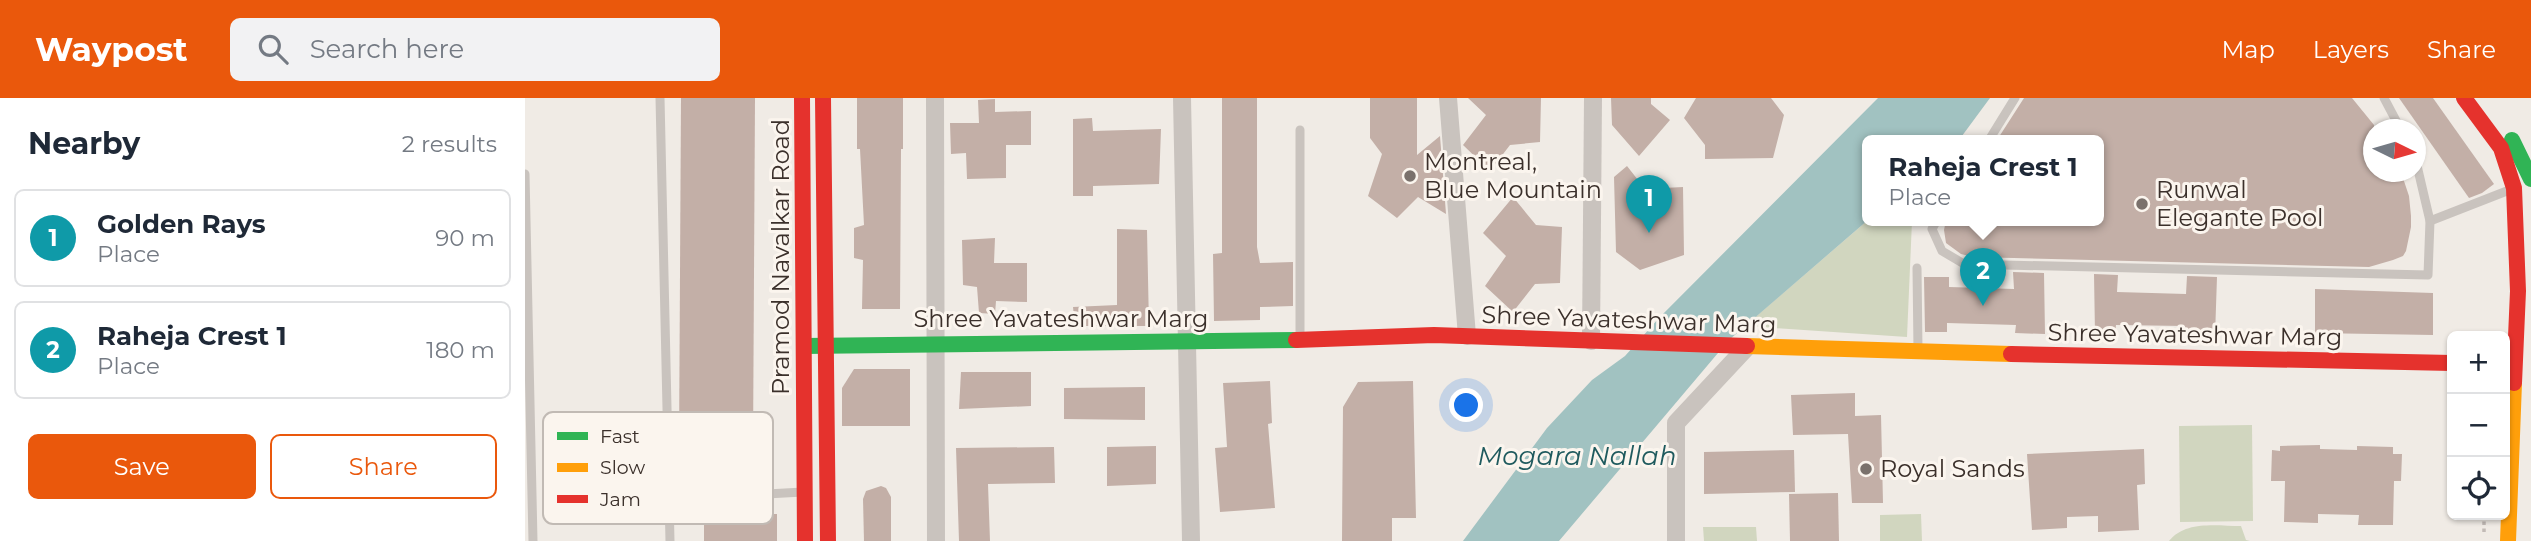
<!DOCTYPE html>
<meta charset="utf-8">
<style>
:root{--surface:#fff;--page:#f2f2f3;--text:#1f2937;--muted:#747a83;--line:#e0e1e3;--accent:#ea580c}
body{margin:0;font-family:Montserrat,sans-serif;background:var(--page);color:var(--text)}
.controls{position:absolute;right:21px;bottom:21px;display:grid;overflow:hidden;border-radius:10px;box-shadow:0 2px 5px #0004}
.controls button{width:63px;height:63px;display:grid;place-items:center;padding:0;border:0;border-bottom:2px solid var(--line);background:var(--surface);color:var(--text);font:35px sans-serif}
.compass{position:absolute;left:1838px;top:21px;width:63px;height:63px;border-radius:50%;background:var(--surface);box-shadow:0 2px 5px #0004;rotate:95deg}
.you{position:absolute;left:942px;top:308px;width:24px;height:24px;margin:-18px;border:5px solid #fff;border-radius:50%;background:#1a73e8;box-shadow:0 0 0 10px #1a73e833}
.badge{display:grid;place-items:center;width:46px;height:46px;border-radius:50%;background:var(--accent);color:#fff;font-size:23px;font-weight:700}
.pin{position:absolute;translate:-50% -58px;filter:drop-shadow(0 2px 4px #0008)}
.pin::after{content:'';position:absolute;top:37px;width:24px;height:21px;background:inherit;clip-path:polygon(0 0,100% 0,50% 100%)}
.popup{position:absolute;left:1337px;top:37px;width:242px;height:91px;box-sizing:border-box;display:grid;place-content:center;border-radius:10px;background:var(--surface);filter:drop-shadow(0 2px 5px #0005);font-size:23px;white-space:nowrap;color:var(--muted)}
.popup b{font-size:26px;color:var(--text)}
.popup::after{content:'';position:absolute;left:50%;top:100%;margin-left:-14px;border:14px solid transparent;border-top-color:var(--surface)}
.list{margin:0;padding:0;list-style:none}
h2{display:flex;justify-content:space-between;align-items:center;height:91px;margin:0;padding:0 28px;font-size:30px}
h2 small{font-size:23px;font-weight:400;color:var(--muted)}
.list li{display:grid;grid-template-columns:46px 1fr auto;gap:21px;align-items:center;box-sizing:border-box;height:98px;margin:0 14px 14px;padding:0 14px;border:2px solid var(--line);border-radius:10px}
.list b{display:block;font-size:26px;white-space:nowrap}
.list p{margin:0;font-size:23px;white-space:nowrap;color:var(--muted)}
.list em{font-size:23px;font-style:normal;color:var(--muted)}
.actions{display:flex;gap:14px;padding:21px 28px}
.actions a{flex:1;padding:16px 0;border:2px solid var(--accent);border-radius:10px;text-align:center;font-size:24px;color:var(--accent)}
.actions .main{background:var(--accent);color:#fff}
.icon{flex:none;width:38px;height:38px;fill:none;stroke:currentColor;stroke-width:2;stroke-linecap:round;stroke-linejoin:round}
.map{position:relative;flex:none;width:2006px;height:443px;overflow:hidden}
header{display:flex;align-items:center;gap:42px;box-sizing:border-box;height:98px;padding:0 35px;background:var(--accent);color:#fff}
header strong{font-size:33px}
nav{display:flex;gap:38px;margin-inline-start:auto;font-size:24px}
.search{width:490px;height:63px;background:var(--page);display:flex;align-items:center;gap:18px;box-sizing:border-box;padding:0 24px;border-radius:10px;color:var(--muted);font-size:26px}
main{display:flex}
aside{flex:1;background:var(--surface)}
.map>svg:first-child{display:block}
.green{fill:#d1d6bf}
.water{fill:#a1c2c1}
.pier{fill:#f0ebe5}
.building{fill:#c3afa7}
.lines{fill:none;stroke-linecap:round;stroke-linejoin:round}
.path{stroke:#c2bbb6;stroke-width:3.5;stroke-dasharray:3.5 3.5;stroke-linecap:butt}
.lane{stroke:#c9c3be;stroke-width:9}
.street{stroke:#c9c3be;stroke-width:18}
.fast{stroke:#30b455;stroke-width:16}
.slow{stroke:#ff9f0a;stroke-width:16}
.jam{stroke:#e5322d;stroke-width:16}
.poi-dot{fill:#7a716c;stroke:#fbf5ee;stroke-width:2.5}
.labels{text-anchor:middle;stroke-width:6;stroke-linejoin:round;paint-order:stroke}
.poi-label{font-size:24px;fill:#3b302b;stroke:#fbf5ee;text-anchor:start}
.street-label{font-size:24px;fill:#3b302b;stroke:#fbf5ee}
.water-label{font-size:26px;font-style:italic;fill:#1f5a5e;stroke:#fbf5ee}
.key{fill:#fbf5ee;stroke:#c1bab4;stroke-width:2}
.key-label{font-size:19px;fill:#3b302b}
</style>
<header>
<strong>Waypost</strong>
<div class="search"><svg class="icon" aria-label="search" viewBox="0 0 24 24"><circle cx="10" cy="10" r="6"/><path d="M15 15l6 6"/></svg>Search here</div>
<nav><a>Map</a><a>Layers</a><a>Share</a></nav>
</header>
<main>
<aside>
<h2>Nearby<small>2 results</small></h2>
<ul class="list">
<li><span class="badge" style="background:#0f9aa8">1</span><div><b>Golden Rays</b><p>Place</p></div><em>90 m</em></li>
<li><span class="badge" style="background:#0f9aa8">2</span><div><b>Raheja Crest 1</b><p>Place</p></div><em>180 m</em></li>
</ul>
<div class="actions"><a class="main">Save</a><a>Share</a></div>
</aside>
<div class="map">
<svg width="2006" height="443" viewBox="0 0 2006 443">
<rect width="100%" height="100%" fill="#f0ebe5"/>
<g class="green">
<path d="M1343,122l44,1 -5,116 -162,-11z"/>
<path d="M1727,327l1,96 -73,1 -1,-96z"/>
<path d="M1396,416l1,27h-42v-26z"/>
<path d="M1716,428l5,14 4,1h-81c17,-21 48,-15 72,-15z"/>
<path d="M1178,429h53l1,14h-53z"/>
</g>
<path class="water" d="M1353,0h112l-31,42h-92l1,80 -139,120 -170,201h-96l84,-113 45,-48 33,-24 34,-38z"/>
<path class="pier" d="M1912,0h94v39h-12l-54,-17z"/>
<g class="building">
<path d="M156,0h74l-2,351h-74z"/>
<path d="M332,0h46v51h-2l-1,160h-38l1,-49 -9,-2v-30l10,-3 -4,-76h-3z"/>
<path d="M697,0h35v149l3,16 33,-1v44l-33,1v13l-46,1 -1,-67 9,-1z"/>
<path d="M845,0h47v57l23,-19 6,78 -28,-17 -21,21 -29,-22 14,-42 -12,-16z"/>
<path d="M943,0h73l-1,44 -30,3 -20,26 -27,-26 23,-30z"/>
<path d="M1086,0h40v6l19,16 -31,36 -27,-31z"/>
<path d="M1171,0h75l13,17 -11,43 -68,1v-14l-21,-27z"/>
<path d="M1499,0h328l22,27v47h27l8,24 2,20v11l-5,24 -3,5 -10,4 -24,7 -396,-10 -12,-3 -15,-11 -2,-13 2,-10h152v-80h-101z"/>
<path d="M1874,0h34l61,86 -12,9 -13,5z"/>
<path d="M470,1v13l36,-1v34h-25v33l-39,1 -1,-26 -15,1 -1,-31h29l-1,-23z"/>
<path d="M567,20l1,13 68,-2 -2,55 -66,2v10h-20v-77z"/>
<path d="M1102,68l18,23 38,-2 1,68 -44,15 -24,-18 -2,-75z"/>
<path d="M988,99l23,28 26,2 -2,56 -25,1 -22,28 -28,-26 21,-30 -23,-23z"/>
<path d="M592,131l30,1 2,96h-74l-2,-19 44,-2z"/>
<path d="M470,140l-1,25h33v39l-31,-1 -1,13 -16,-1 -2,-26 -14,-2 -1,-45z"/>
<path d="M1488,174l31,1 1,61 -30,-1 1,-8 -69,-2v9h-22l-1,-55h25v10l65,2z"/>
<path d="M1569,176l24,1 -1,17 69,2 1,-18 30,1 -2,59 -30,-1v-9l-69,-1 -1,10 -20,-1z"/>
<path d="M1790,191l118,4v42l-118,-2z"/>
<path d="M329,271h56v57h-68v-38z"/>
<path d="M436,274h70v34l-72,3z"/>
<path d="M745,283l2,42 -4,1 7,84 -55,4 -5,-64 12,-1 -4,-64z"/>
<path d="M888,283l3,137h-24v23h-50l1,-134 15,-25z"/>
<path d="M620,289v33l-81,-1v-31z"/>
<path d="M1330,295v23l26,-1 2,88h-31l-4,-69 -55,1 -2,-40z"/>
<path d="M1795,347v4l37,1v-4l36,1v7h9l-1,27h-7l-1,44h-35l1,-10 -41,-1v9l-34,-1 1,-41h-14l1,-31 8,1v-5z"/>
<path d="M631,348v38l-49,2v-39z"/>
<path d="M529,349l1,36 -67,1 2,57h-31l-3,-93z"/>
<path d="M1619,351l1,35 -8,1 2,45 -41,2v-16l-31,1v11l-35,2 -5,-76z"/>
<path d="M1269,352l1,42 -91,2v-42z"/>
<path d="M356,388l5,2 5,9v44h-27l-1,-42 3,-8z"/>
<path d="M1313,395l1,48h-49l-1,-47z"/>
<rect x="179" y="416" width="73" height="27"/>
</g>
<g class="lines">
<path class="path" d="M1959,434v-17"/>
<g class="lane">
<path d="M135,0l10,443"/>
<path d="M1859,0l17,32"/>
<path d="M775,32v208"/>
<path d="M1464,42l26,-42"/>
<path d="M1890,59l15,64 82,-32"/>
<path d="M0,76l8,367"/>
<path d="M1412,122l-5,9 10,22 22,13 464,11 2,-54"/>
<path d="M1392,170l1,82"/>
<path d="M144,401l134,-7"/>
</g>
<g class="street">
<path d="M410,0l1,443"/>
<path d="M657,0l9,443"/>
<path d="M923,0l19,238"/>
<path d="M1066,243l2,-243"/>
<path d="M1151,443v-118l71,-76"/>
</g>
<g class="fast">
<path d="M1987,42l19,39"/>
<path d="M279,248l492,-6"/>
</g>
<g class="slow">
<path d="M1222,248l264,8"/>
<path d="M1983,443l6,-158"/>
</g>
<g class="jam">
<path d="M277,0l3,443"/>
<path d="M298,0l5,443"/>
<path d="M1939,0l37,50 13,40 4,103 -4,92"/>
<path d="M771,242l138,-5 313,11"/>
<path d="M1486,256l441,9"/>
</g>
</g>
<g class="poi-dot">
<circle cx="885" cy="78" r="7"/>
<circle cx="1617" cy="106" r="7"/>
<circle cx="1341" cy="371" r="7"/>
</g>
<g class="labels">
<g class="poi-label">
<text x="899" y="72">Montreal,<tspan x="899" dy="28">Blue Mountain</tspan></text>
<text x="1631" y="100">Runwal<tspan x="1631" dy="28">Elegante Pool</tspan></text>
<text x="1355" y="379">Royal Sands</text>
</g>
<g class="street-label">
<text transform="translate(256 159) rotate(-90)" y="8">Pramod Navalkar Road</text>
<text x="536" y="229">Shree Yavateshwar Marg</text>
<text transform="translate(1104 222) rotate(2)" y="8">Shree Yavateshwar Marg</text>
<text transform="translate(1670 237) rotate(1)" y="8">Shree Yavateshwar Marg</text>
</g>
<g class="water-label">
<text x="1052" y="367">Mogara Nallah</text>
</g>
</g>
<rect x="18" y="314" width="230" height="112" rx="10" class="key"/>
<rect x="32" y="334" width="31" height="8" fill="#30b455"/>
<rect x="32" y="365" width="31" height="9" fill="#ff9f0a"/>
<rect x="32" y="397" width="31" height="8" fill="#e5322d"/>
<g class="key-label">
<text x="75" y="345">Fast</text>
<text x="75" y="376">Slow</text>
<text x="75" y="408">Jam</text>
</g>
</svg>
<div class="controls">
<button>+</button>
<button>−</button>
<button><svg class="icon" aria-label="locate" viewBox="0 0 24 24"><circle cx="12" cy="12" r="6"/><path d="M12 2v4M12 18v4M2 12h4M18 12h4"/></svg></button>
</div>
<svg class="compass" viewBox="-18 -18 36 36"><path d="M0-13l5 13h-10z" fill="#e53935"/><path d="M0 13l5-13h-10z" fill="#747a83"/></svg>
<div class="you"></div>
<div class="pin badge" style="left:1124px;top:135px;background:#0f9aa8">1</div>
<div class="pin badge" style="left:1458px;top:208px;background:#0f9aa8">2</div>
<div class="popup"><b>Raheja Crest 1</b>Place</div>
</div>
</main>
